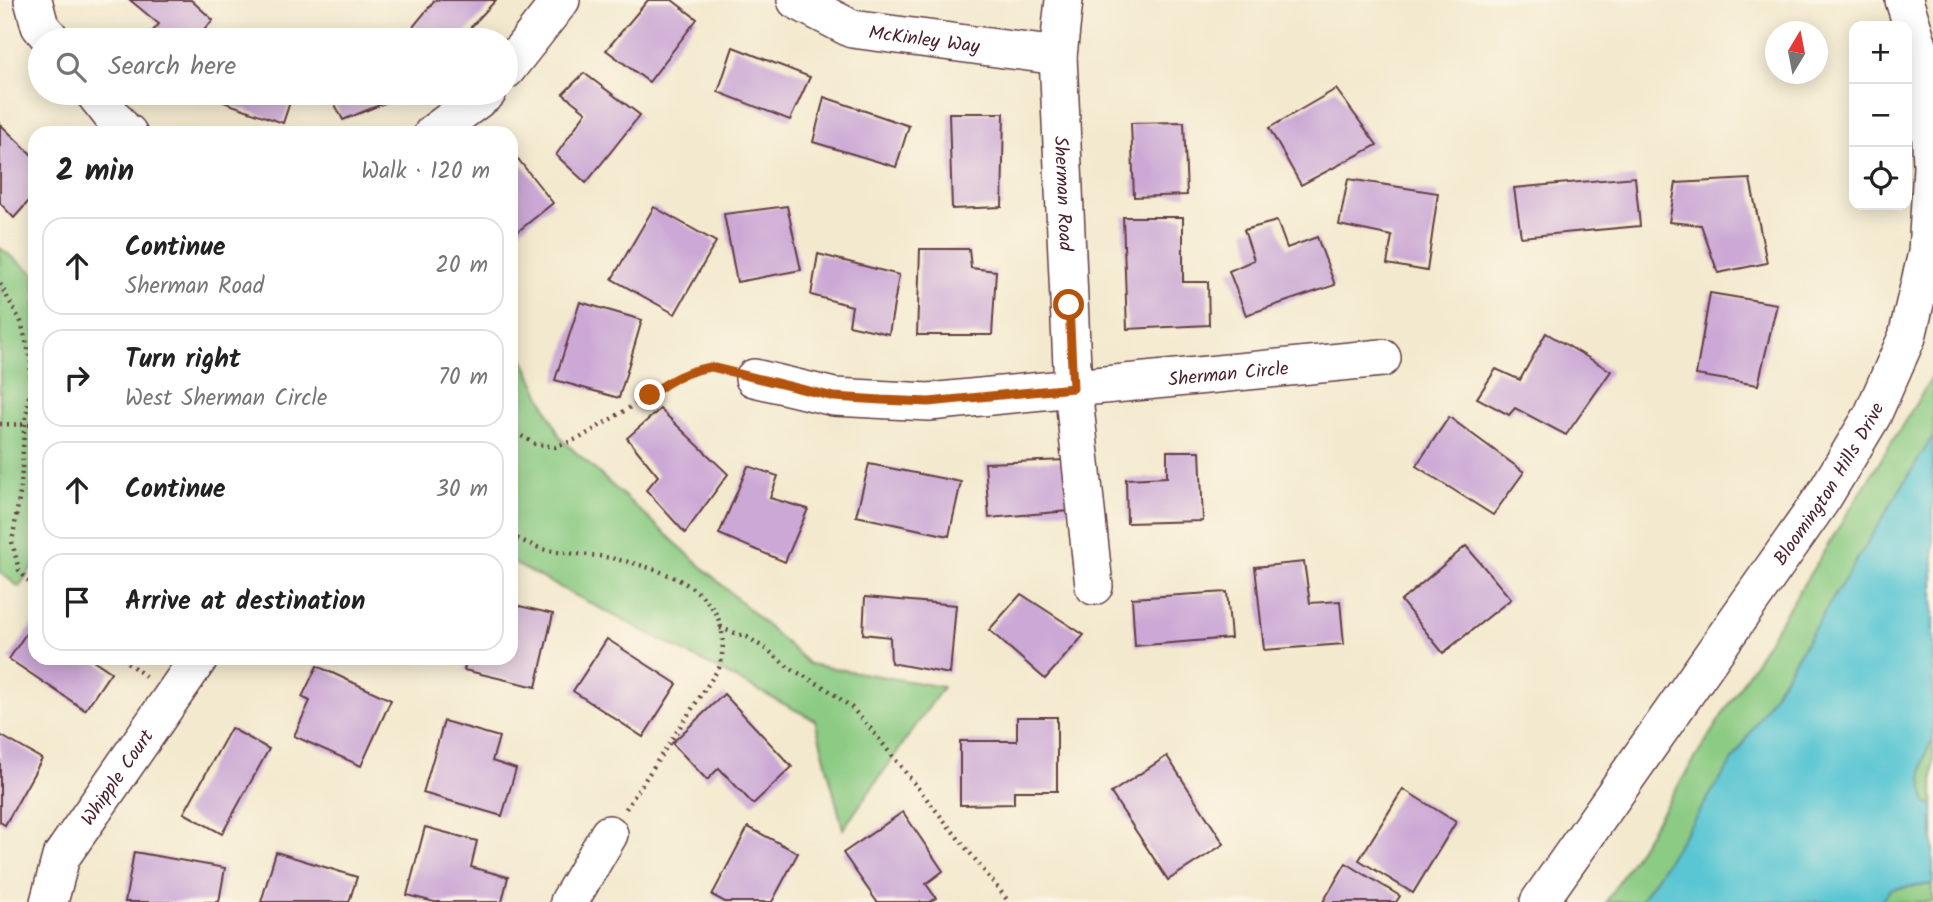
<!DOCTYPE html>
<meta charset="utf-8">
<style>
:root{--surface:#fff;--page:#f6f6f6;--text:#222;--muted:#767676;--line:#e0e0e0}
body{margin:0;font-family:Kalam,sans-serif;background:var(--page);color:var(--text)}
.controls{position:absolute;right:21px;top:21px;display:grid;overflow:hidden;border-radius:14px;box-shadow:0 4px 18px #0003}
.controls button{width:63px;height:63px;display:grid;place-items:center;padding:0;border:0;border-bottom:2px solid var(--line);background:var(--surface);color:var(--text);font:35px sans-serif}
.compass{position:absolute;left:1765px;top:21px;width:63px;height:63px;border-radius:50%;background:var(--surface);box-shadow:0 4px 18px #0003;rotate:10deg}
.stop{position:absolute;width:21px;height:21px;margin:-16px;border:5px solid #b45309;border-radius:50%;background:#fff}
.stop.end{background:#b45309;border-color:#fff;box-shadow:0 2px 7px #0008}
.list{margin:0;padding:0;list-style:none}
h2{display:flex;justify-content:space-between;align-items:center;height:91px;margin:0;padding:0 28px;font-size:30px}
h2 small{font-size:23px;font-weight:400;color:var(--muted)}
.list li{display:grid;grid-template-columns:46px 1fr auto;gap:21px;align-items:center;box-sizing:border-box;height:98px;margin:0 14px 14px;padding:0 14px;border:2px solid var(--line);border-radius:21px}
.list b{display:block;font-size:26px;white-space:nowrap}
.list p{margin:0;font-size:23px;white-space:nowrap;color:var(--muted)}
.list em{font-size:23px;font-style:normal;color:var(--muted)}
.icon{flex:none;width:38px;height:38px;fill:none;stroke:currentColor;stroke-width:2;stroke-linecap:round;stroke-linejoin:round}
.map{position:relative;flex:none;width:1933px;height:902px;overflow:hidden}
.search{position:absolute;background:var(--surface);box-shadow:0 4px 18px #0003;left:28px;top:28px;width:490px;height:77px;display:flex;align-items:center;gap:18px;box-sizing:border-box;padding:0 24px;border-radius:38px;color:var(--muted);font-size:26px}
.panel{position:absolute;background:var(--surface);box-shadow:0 4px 18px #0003;left:28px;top:126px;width:490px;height:539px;border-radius:21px}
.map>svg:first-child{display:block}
.green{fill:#8bcb83;stroke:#6a7557;stroke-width:2}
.water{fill:#5ac6d3;stroke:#52727f;stroke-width:2}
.building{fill:#cba8d5}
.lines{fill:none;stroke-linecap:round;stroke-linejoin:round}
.minor-casing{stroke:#633d43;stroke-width:40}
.path{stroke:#633d43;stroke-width:4.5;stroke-dasharray:2 5;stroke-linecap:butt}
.minor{stroke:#fff;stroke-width:37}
.route{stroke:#b45309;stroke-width:9}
.labels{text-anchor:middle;stroke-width:6;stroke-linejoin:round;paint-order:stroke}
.street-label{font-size:19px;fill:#4a1f2b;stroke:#fcf5e5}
</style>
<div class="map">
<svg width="1933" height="902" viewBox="0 0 1933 902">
<rect width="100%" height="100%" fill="#fcf5e5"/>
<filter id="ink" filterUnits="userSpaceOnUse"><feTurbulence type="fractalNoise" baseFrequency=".0143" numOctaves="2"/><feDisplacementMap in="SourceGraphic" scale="14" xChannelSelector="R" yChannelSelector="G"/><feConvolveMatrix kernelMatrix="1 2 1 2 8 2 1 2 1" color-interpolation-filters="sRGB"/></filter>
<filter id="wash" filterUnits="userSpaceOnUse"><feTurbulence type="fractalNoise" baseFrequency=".00686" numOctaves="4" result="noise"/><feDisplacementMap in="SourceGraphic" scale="28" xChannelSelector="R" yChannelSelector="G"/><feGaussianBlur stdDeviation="1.57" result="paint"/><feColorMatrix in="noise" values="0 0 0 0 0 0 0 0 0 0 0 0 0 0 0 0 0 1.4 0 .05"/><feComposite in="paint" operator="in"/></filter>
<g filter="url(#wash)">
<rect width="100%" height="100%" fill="#f3e9ce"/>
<g class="green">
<path d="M0,248l35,26v289l-16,24 -19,-15z"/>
<path d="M511,333l50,106 248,225 134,23 -100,142 -28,-109 -304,-158z"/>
<path d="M1933,371v531h-327l325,-523z"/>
</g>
<path class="water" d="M1933,436v304c-14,19 -12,40 -7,63l7,3v78l-42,5 -10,13h-241l102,-156z"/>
<g id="blocks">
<g class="building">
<path d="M130,0h61l22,20 -18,20h-50l14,-16z"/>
<path d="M435,0h61l-37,40h-32l-15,-12z"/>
<path d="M648,0h24l25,19 -48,63 -43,-32z"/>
<path d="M733,47l77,30 -20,43 -72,-28z"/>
<path d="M584,73l56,42 -54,68 -30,-28 30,-43 -23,-18z"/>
<path d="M1336,89l41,56 -76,40 -32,-57z"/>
<path d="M198,93h95l-10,30z"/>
<path d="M329,93h80l-66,27z"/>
<path d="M824,97l85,29 -13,41 -83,-25z"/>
<path d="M949,113h55l-2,94 -50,2z"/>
<path d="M1184,122l3,73 -53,2 -3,-74z"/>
<path d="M0,124l35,34v36l-21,24 -14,-15z"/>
<path d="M518,159l35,44 -42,34v-72z"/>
<path d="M1635,177l5,49 -119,11 -7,-49z"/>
<path d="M1348,179l90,14 -11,78 -40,-7 5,-28 -53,-11z"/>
<path d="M1750,179l17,84 -49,10 -17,-48 -32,-3 7,-39z"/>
<path d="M787,206l14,64 -64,12 -13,-68z"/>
<path d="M654,207l62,35 -41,72 -63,-35z"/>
<path d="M1123,217h60v65h25l1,43 -82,4z"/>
<path d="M1277,221l10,27 30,-11 18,48 -89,30 -17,-44 25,-11 -10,-30z"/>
<path d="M920,249h49l2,19 25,3 -4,64h-75z"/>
<path d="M818,254l81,21 -10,59 -40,-9 3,-19 -41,-11z"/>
<path d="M1710,293l67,11 -19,81 -62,-10z"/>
<path d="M580,302l62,18 -23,78 -64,-18z"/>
<path d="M1546,333l65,38 -45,64 -51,-27 -6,7 -32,-17 19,-29 24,11z"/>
<path d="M660,409l68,65 -43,59 -39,-43 12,-14 -31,-38z"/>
<path d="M1449,417l75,55 -31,43 -77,-49z"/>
<path d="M1167,451h33l3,70 -76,2 -1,-44 41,-2z"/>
<path d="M1067,460l2,51 -80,7 -4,-55z"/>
<path d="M869,464l92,18 -12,54 -93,-20z"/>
<path d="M748,466l30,10 -8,22 38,11 -23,53 -66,-28z"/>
<path d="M1466,546l45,53 -68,54 -42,-52z"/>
<path d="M1304,562l6,41 30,-2 4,43 -80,6 -9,-83z"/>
<path d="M1227,592l4,46 -96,8 -3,-48z"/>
<path d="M1021,594l63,41 -39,44 -56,-49z"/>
<path d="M865,597l91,8 -6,69 -59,-11 -1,-26 -27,-3z"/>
<path d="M511,604l42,10 -17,73 -72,-17 3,-12h44z"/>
<path d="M35,620v38h55l21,14 -26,38 -76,-51z"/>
<path d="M607,639l70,45 -34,53 -70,-46z"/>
<path d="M317,666l74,34 -30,66 -67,-30 16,-35 -8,-4z"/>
<path d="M724,694l68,73 -39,37 -34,-36 -12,12 -35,-37z"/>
<path d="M1017,717h40v74h-43v13l-54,1v-64h57z"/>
<path d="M444,721l55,16 -7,24 24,8 -14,47 -79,-23z"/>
<path d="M231,728l38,21 -47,85 -38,-21z"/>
<path d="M0,735l42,24 -37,66 -5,-3z"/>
<path d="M1167,756l57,88 -56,36 -57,-87z"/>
<path d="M1403,789l53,33 -43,71 -54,-33z"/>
<path d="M903,812l40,59 -17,13 10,14 -6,4h-53l-34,-49z"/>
<path d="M425,827l52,14 -6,26 37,10 -6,25h-68l-27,-7z"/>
<path d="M748,827l50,26 -26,49h-47l-13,-7z"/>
<path d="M134,852l91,16 -6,34h-94z"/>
<path d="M276,852l81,25 -8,25h-88z"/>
<path d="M1346,863l54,33 -4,6h-73z"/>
</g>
</g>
</g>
<g filter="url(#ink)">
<use href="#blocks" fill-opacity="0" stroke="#633d43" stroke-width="2"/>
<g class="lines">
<defs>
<g id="minor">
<path d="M33,0l7,26 12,14"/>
<path id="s1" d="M796,0l56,29 206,27"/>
<path id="s2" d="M1064,0l-6,56 15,332 21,198"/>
<path d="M506,70l55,-70"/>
<path d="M94,93l31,39 3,1"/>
<path d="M433,133l54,-40"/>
<path id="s3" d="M754,378l80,19 95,5 453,-44"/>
<path id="s4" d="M49,902l12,-45 138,-199"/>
<path d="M569,902l40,-68"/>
<path id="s5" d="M1539,902l285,-406 48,-80 35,-79 20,-84 5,-87 -4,-89 -24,-77"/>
</g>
</defs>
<use href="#minor" class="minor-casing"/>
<g class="path">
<path d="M0,284l21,38 10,38 -1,29 -6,41 -3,57 -9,55 7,28 16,19"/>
<path d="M0,424l35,1"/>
<path d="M511,427l7,7 17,10 20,3 25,-9 70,-43 22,-16 28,-10 11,-2 14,4"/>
<path d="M511,536c13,5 27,13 41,15 17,3 36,3 53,6 59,11 136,35 114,111l-94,142"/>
<path d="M720,628l27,9 22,14 19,16 39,22 24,18 20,22 138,173"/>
<path d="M122,658l24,19"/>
</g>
<use href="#minor" class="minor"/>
</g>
</g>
<g class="lines" filter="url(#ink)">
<path class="route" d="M650,395c20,-15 36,-24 61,-28l123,30 47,3 48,2 144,-14 -4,-83"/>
</g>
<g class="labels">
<g class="street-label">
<text dy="7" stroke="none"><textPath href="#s1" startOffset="136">McKinley Way</textPath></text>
<text dy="7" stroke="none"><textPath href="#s2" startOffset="194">Sherman Road</textPath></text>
<text dy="7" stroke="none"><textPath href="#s3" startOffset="478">Sherman Circle</textPath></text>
<text dy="7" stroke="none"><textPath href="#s5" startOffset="509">Bloomington Hills Drive</textPath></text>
<text dy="7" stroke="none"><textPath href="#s4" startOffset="144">Whipple Court</textPath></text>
</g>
</g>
</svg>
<div class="controls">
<button>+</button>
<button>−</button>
<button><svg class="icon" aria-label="locate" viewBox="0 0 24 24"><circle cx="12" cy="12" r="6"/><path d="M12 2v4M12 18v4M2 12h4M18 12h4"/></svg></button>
</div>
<svg class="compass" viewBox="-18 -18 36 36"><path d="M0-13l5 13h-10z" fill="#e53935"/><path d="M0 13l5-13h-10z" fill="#767676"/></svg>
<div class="stop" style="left:1069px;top:305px"></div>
<div class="stop end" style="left:650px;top:395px"></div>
<div class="search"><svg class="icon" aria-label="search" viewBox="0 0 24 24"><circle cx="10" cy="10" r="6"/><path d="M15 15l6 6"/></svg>Search here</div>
<section class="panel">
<h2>2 min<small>Walk · 120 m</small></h2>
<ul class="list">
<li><svg class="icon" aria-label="ahead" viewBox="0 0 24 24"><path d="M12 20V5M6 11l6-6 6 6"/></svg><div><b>Continue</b><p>Sherman Road</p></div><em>20 m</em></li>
<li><svg class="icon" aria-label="right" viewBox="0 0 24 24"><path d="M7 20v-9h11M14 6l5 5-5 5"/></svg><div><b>Turn right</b><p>West Sherman Circle</p></div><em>70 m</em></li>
<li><svg class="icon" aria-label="ahead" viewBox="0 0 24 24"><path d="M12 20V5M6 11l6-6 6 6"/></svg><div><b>Continue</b></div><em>30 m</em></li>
<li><svg class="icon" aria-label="arrive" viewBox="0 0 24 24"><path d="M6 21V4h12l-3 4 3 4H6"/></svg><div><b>Arrive at destination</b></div></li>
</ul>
</section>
</div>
